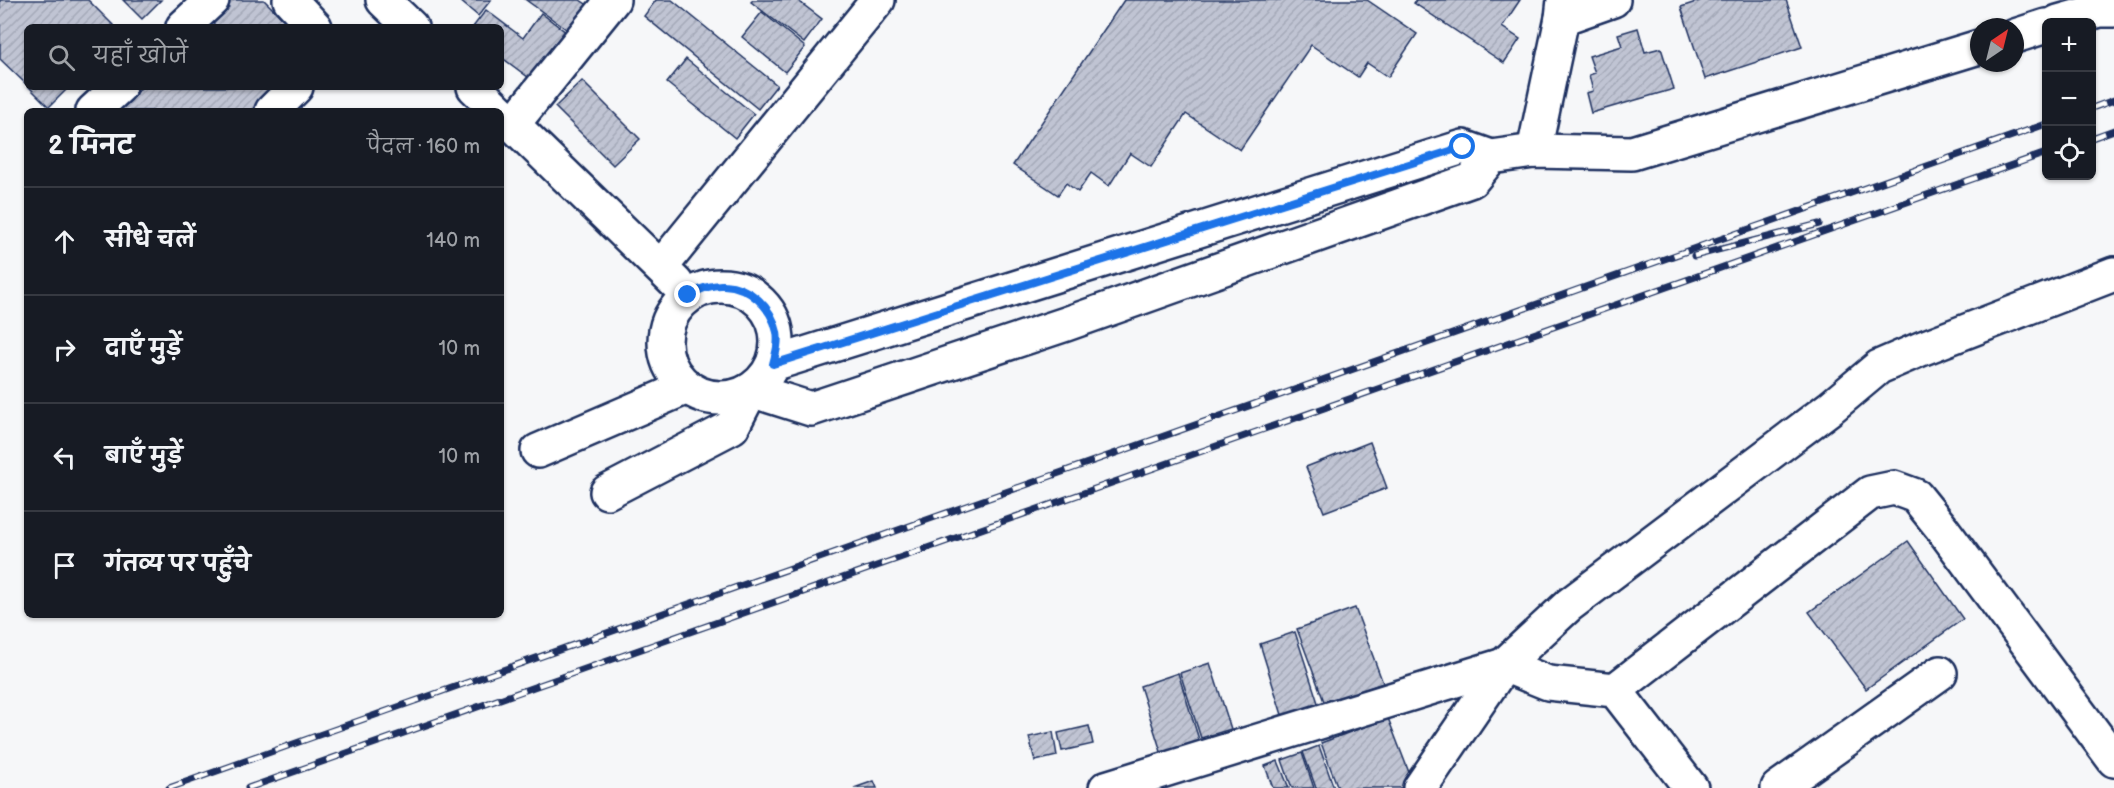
<!DOCTYPE html>
<html lang="hi">
<meta charset="utf-8">
<style>
:root{--surface:#171b24;--page:#20242c;--text:#f1f3f6;--muted:#9ea1a6;--line:#363941}
body{margin:0;font-family:"Balsamiq Sans","Playpen Sans Deva",sans-serif;background:var(--page);color:var(--text)}
.controls{position:absolute;right:18px;top:18px;display:grid;overflow:hidden;border-radius:9px;box-shadow:0 2px 4px #0004}
.controls button{width:54px;height:54px;display:grid;place-items:center;padding:0;border:0;border-bottom:2px solid var(--line);background:var(--surface);color:var(--text);font:30px sans-serif}
.compass{position:absolute;left:1970px;top:18px;width:54px;height:54px;border-radius:50%;background:var(--surface);box-shadow:0 2px 4px #0004;rotate:35deg}
.stop{position:absolute;width:18px;height:18px;margin:-14px;border:4px solid #1a73e8;border-radius:50%;background:#fff}
.stop.end{background:#1a73e8;border-color:#fff;box-shadow:0 2px 6px #0008}
.list{margin:0;padding:0;list-style:none}
h2{display:flex;justify-content:space-between;align-items:center;height:78px;margin:0;padding:0 24px;font-size:26px}
h2 small{font-size:20px;font-weight:400;color:var(--muted)}
.list li{display:grid;grid-template-columns:39px 1fr auto;gap:18px;align-items:center;box-sizing:border-box;height:108px;padding:0 24px;border-top:2px solid var(--line)}
.list b{display:block;font-size:22px;white-space:nowrap}
.list em{font-size:20px;font-style:normal;color:var(--muted)}
.icon{flex:none;width:33px;height:33px;fill:none;stroke:currentColor;stroke-width:2;stroke-linecap:round;stroke-linejoin:round}
.map{position:relative;flex:none;width:2114px;height:788px;overflow:hidden}
.search{position:absolute;background:var(--surface);box-shadow:0 2px 4px #0004;left:24px;top:24px;width:480px;height:66px;display:flex;align-items:center;gap:15px;box-sizing:border-box;padding:0 21px;border-radius:9px;color:var(--muted);font-size:22px}
.panel{position:absolute;background:var(--surface);box-shadow:0 2px 4px #0004;left:24px;top:108px;width:480px;height:510px;border-radius:9px}
.map>svg:first-child{display:block}
.building{fill:url(#building-hatch);stroke:#1b2f5e;stroke-width:1.5}
.lines{fill:none;stroke-linecap:round;stroke-linejoin:round}
.minor-casing{stroke:#1b2f5e;stroke-width:38}
.minor{stroke:#fff;stroke-width:33}
.rail-casing{stroke:#1b2f5e;stroke-width:7}
.rail{stroke:#fff;stroke-width:4.5;stroke-dasharray:14;stroke-linecap:butt}
.route{stroke:#1a73e8;stroke-width:8}
</style>
<div class="map">
<svg width="2114" height="788" viewBox="0 0 2114 788">
<defs>
<pattern id="building-hatch" width="6" height="6" patternUnits="userSpaceOnUse" patternTransform="scale(1.5)"><rect width="6" height="6" fill="#c0c4d3"/><path d="M-1 1l2-2M0 6l6-6M5 7l2-2" fill="none" stroke="#a4a9b8"/></pattern>
</defs>
<rect width="100%" height="100%" fill="#f6f7f9"/>
<filter id="ink" filterUnits="userSpaceOnUse"><feTurbulence type="fractalNoise" baseFrequency=".0167" numOctaves="2"/><feDisplacementMap in="SourceGraphic" scale="12" xChannelSelector="R" yChannelSelector="G"/><feConvolveMatrix kernelMatrix="1 2 1 2 8 2 1 2 1" color-interpolation-filters="sRGB"/></filter>
<g filter="url(#ink)">
<g class="building">
<path d="M0,0h88l27,27h-88v58l-27,-26z"/>
<path d="M123,0h38l-19,19z"/>
<path d="M231,0h33l27,27h-88z"/>
<path d="M459,0h32l-13,16z"/>
<path d="M526,0h54l12,8 -19,26z"/>
<path d="M656,0h16l105,85 -19,24 -114,-93z"/>
<path d="M753,0h44l25,19 -18,24 -53,-41z"/>
<path d="M1124,0h243l50,34 -29,43 -21,-14 -9,14 -47,-32 -71,105 -54,-36 -35,53 -21,-14 -21,33 -18,-13 -13,19 -12,-9 -8,12 -45,-30z"/>
<path d="M1416,0h104l-18,27 18,12 -16,24 -90,-60z"/>
<path d="M1702,0h84l16,47 -97,32 -24,-72z"/>
<path d="M486,10l37,28 18,-25 30,23 -35,47 -35,-26v-30h-28z"/>
<path d="M762,12l43,35 -20,25 -43,-35z"/>
<path d="M1638,28l7,24 16,-4 13,41 -83,24 -5,-20 7,-2 -4,-16 6,-2 -6,-17 33,-10 -4,-12z"/>
<path d="M686,59l68,55 -19,24 -68,-55z"/>
<path d="M582,81l58,58 -27,26 -58,-58z"/>
<path d="M29,87h40l-20,20z"/>
<path d="M142,87h137l-24,24h-138z"/>
<path d="M1370,442l17,46 -63,24 -18,-45z"/>
<path d="M1908,541l55,78 -97,70 -57,-77z"/>
<path d="M1355,608l28,75 -58,21 -28,-75z"/>
<path d="M1295,632l24,74 -36,12 -23,-74z"/>
<path d="M1210,663l21,66 -30,9 -21,-65z"/>
<path d="M1178,673l24,76 -38,12 -24,-75z"/>
<path d="M1388,718l27,70h-77l-17,-45z"/>
<path d="M1089,726l4,18 -31,7 -4,-18z"/>
<path d="M1053,732l4,24 -22,5 -6,-24z"/>
<path d="M1319,746l15,42h-18l-13,-36z"/>
<path d="M1302,753l12,35h-22l-10,-28z"/>
<path d="M1278,761l11,27h-16l-8,-22z"/>
<path d="M874,781l3,7h-23z"/>
</g>
<g class="lines">
<defs>
<g id="minor">
<path d="M290,0l25,27"/>
<path d="M383,0l28,27"/>
<path d="M1562,18l51,-18"/>
<path d="M2058,22l42,-12h14"/>
<path d="M183,27l29,-27"/>
<path d="M2015,36l31,-10"/>
<path d="M474,87l25,24"/>
<path d="M93,111l26,-24"/>
<path d="M272,111l24,-24"/>
<path d="M501,113l175,170"/>
<path d="M513,124l100,-124"/>
<path d="M1534,151l28,-133 2,-18"/>
<path d="M661,267l217,-267"/>
<circle cx="721" cy="342" r="56"/>
<path d="M773,364l690,-217 28,10 43,-6 98,2 347,-106"/>
<path d="M538,451l149,-64"/>
<path d="M607,492l125,-65 19,-37 60,19 255,-85 406,-144 19,-23"/>
<path d="M1615,690l255,-197 24,-5 22,8 25,31 173,233"/>
<path d="M1106,788l398,-123 44,18 67,7 76,98"/>
<path d="M1420,788l84,-123 65,-60 261,-197 49,-41 44,-19 191,-74"/>
<path d="M1778,788l162,-115"/>
</g>
</defs>
<use href="#minor" class="minor-casing"/>
<use href="#minor" class="minor"/>
<defs>
<g id="rail">
<path d="M2092,108l22,-8"/>
<path d="M2092,138l22,-8"/>
<path d="M1694,256l125,-32"/>
<path d="M169,788l1877,-664"/>
<path d="M248,788l1798,-635"/>
</g>
</defs>
<use href="#rail" class="rail-casing"/>
<use href="#rail" class="rail"/>
</g>
</g>
<g class="lines" filter="url(#ink)">
<path class="route" d="M688,295c11,-5 23,-11 36,-10 25,1 48,22 53,47 2,11 -1,21 -4,32l690,-217"/>
</g>
</svg>
<div class="controls">
<button>+</button>
<button>−</button>
<button><svg class="icon" aria-label="locate" viewBox="0 0 24 24"><circle cx="12" cy="12" r="6"/><path d="M12 2v4M12 18v4M2 12h4M18 12h4"/></svg></button>
</div>
<svg class="compass" viewBox="-18 -18 36 36"><path d="M0-13l5 13h-10z" fill="#e53935"/><path d="M0 13l5-13h-10z" fill="#9ea1a6"/></svg>
<div class="stop" style="left:1463px;top:147px"></div>
<div class="stop end" style="left:688px;top:295px"></div>
<div class="search"><svg class="icon" aria-label="search" viewBox="0 0 24 24"><circle cx="10" cy="10" r="6"/><path d="M15 15l6 6"/></svg>यहाँ खोजें</div>
<section class="panel">
<h2>2 मिनट<small>पैदल · 160 m</small></h2>
<ul class="list">
<li><svg class="icon" aria-label="ahead" viewBox="0 0 24 24"><path d="M12 20V5M6 11l6-6 6 6"/></svg><div><b>सीधे चलें</b></div><em>140 m</em></li>
<li><svg class="icon" aria-label="right" viewBox="0 0 24 24"><path d="M7 20v-9h11M14 6l5 5-5 5"/></svg><div><b>दाएँ मुड़ें</b></div><em>10 m</em></li>
<li><svg class="icon" aria-label="left" viewBox="0 0 24 24"><path d="M17 20v-9H6M10 6l-5 5 5 5"/></svg><div><b>बाएँ मुड़ें</b></div><em>10 m</em></li>
<li><svg class="icon" aria-label="arrive" viewBox="0 0 24 24"><path d="M6 21V4h12l-3 4 3 4H6"/></svg><div><b>गंतव्य पर पहुँचे</b></div></li>
</ul>
</section>
</div>
